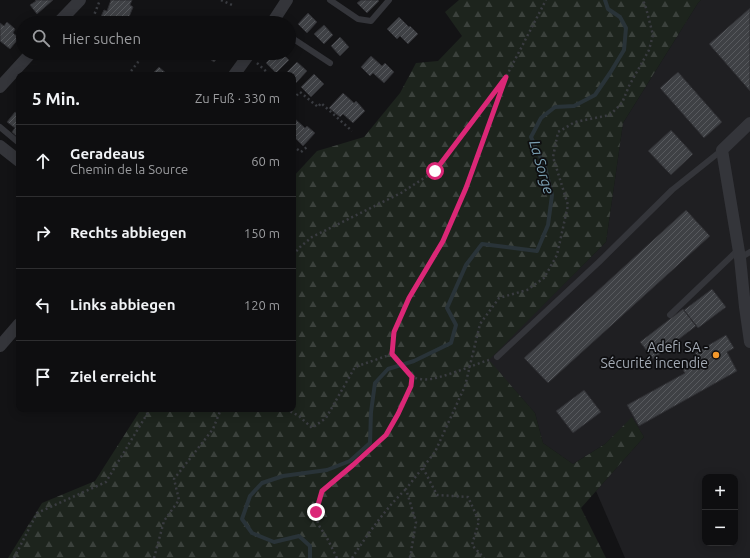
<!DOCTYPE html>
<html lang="de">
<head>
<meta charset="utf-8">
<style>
  body { margin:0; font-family:Ubuntu,sans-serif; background:#171719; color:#f1f3f6 }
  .controls { position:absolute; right:12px; bottom:12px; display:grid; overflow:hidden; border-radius:8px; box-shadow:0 2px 10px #0003 }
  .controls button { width:36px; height:36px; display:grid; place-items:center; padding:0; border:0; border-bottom:1px solid #2e2e30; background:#0e0e10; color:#f1f3f6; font:20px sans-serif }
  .stop { position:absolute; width:12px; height:12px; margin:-9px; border:3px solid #db2777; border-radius:50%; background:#fff }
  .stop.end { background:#db2777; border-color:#fff; box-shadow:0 1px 4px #0008 }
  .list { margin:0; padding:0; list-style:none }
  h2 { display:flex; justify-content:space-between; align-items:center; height:52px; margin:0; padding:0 16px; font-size:17px }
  h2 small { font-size:13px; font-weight:400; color:#9b9c9f }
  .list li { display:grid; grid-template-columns:26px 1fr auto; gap:12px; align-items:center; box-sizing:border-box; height:72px; padding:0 16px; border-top:1px solid #2e2e30 }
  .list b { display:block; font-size:15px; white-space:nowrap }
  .list p { margin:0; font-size:13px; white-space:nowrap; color:#9b9c9f }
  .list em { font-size:13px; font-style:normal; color:#9b9c9f }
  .icon { flex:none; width:22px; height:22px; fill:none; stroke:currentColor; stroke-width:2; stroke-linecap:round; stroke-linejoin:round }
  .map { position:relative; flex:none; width:750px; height:558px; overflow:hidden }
  .search { position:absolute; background:#0e0e10; box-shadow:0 2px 10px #0003; left:16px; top:16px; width:280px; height:44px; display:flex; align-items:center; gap:10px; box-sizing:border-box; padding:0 14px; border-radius:22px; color:#9b9c9f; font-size:15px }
  .panel { position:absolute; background:#0e0e10; box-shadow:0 2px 10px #0003; left:16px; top:72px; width:280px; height:340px; border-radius:8px }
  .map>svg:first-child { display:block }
  .built { fill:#1f1f22; fill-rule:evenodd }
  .forest { fill:url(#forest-firs) }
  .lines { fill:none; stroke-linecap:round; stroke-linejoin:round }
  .stream { stroke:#293338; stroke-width:4 }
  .building { fill:url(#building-hatch); stroke:#2d2d31 }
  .path { stroke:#3a3c41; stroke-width:2.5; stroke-dasharray:2 3; stroke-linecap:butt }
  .service { stroke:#34353a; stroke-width:6 }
  .minor { stroke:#34353a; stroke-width:12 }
  .route { stroke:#db2777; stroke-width:5 }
  .poi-dot { fill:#f4982b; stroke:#0e0e10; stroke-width:1.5 }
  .labels { text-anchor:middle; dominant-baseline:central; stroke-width:3.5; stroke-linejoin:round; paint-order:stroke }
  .poi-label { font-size:14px; fill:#a4abb5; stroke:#0e0e10; text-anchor:end }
  .water-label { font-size:15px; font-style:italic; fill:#7a9eb1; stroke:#0e0e10 }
</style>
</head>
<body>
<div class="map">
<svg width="750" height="558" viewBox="0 0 750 558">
  <defs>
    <pattern id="forest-firs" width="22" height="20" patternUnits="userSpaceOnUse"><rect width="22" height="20" fill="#1d241d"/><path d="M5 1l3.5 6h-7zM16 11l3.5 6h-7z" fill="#3b413c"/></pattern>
    <pattern id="building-hatch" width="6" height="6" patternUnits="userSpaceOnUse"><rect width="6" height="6" fill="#3f4145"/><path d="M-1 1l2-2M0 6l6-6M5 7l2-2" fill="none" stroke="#585a5e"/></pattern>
  </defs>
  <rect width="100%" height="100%" fill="#131315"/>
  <path class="built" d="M701,0H750V558H625L596,491L644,437L632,418L605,444L573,464L543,443L535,413L488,360L606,242L623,123L698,3ZM705,477H735V543H705Z"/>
  <path class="forest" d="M459,0H701L698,3L623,123L606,242L489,360L535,413L543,443L573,464L605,444L632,417L644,437L581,508L606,558H8L42,503L95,481L141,409H293V177L317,151L364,137L400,93L416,63L438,61L462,36L445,12Z"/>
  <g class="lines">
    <path class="stream" d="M310,558V546L299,536L274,542L252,533L242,519L250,496L262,483L283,476L327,470L350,461L370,443L371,412L375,383L388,369L414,361L451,343L456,325L447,308L466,265L482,244L537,251L548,225L552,195L545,167L531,137L541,118L555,107L574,106L595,95L610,73L624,50L626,28L620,17L608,9L605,0"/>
  </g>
  <path class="building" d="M35,0H53L37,14L30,5L36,1Z
    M110,0H132L130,5L133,7L127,22L124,21L123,23H98L104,10L107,11L111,0Z
    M361,0H378L379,1L367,13L357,3Z
    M750,8V91L709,44Z
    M308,13L317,22L307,33L298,24Z
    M191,17L199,23H185Z
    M399,17L409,27L410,26L418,34L408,44L400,36L397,39L387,29Z
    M7,22L15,29L13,33L19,38L10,49L0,41V23L4,26Z
    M324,25L333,35L324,44L314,34Z
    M340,37L349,47L340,56L331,46Z
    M202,53H221L214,62Z
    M276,53H282L289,60L276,73L266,63Z
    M371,56L382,66L385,63L394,72L384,83L373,73L370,76L361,67Z
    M297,62L307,71L294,85L293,84V75H284Z
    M159,67L168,75H151Z
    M678,72L722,122L704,138L660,88Z
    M314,74L324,84L311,97L301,87Z
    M343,93L354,103L356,101L365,111L353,123L343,114L340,117L329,108Z
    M15,112L19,115V138L12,132L15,128L7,122Z
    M294,118L305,128L307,126L315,133L303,146L295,138L293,140V119Z
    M671,130L693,154L671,175L648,151Z
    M686,210L710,236L548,383L524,358Z
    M712,289L726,307L698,328L684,310Z
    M683,309L696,326L653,359L640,342Z
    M726,335L734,348L727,352L737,371L639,426L627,405L685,373L681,367L698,357L695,353Z
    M584,390L601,412L573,433L556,411Z"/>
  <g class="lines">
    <path class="path" d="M221,0L232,5
      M91,23L100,0
      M257,63L270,75
      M128,75L145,53
      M293,97L294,98L300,92L318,107L321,103L352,131
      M293,146L301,152L307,147
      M293,255L300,247L312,237L401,193L435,171L506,77L546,0
      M489,360C470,366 451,375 431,379C425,380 418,379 412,377L392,354L394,332L409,298L443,241L466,188L506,77
      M286,409L299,416L312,428L326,418L355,367L392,354
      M423,468L437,495L468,497L479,521L472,545L484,558
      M14,558L37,513L106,482L150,409
      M154,558L164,521L179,500L174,479L213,429L221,409
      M337,558L327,538L318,524L316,512L322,491L353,465L386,435L398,414L411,386L412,377
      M352,558C368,534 385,509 406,489
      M410,558L416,522L406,489L435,452L465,386L480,324L499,298L527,290L544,278L557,255L568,205L553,157L558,132L575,122L610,115L622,103L629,86L649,50L653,35L646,8L643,0"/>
    <path class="service" d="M330,0L358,19L371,21L389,0
      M289,36L330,63
      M0,127L19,143
      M740,258L750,252
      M670,315L738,250
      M497,357L599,262L672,190L722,150"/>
    <path class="minor" d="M58,23L80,0
      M272,23L287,0
      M234,75L250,53
      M0,87L31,53
      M750,123L722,150L740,258L745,307L750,342
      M0,146L19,161
      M0,346L19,324"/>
  </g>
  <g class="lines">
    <path class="route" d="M316,512L322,491L353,465L386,435L398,414L411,386L412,377L392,354L394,332L409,298L443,241L466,188L506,77L435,171"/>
  </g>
  <circle class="poi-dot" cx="716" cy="355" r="4"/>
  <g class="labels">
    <g class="poi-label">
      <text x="708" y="347">Adefi SA -<tspan x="708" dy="16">Sécurité incendie</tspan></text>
    </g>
    <g class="water-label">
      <text transform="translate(542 167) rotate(74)">La Sorge</text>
    </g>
  </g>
</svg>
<div class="controls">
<button>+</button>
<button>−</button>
</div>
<div class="stop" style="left:435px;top:171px"></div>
<div class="stop end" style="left:316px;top:512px"></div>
<div class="search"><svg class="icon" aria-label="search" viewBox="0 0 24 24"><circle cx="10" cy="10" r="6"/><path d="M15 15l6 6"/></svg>Hier suchen</div>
<section class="panel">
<h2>5 Min.<small>Zu Fuß · 330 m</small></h2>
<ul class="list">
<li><svg class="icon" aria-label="ahead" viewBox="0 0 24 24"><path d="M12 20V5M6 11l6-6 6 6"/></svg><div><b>Geradeaus</b><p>Chemin de la Source</p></div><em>60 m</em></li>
<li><svg class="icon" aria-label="right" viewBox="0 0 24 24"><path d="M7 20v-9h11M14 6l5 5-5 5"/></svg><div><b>Rechts abbiegen</b></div><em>150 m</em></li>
<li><svg class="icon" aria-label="left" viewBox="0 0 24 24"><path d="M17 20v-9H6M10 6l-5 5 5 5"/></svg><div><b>Links abbiegen</b></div><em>120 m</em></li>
<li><svg class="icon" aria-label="arrive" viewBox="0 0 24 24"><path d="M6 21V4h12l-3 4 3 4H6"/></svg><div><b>Ziel erreicht</b></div></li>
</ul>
</section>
</div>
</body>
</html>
